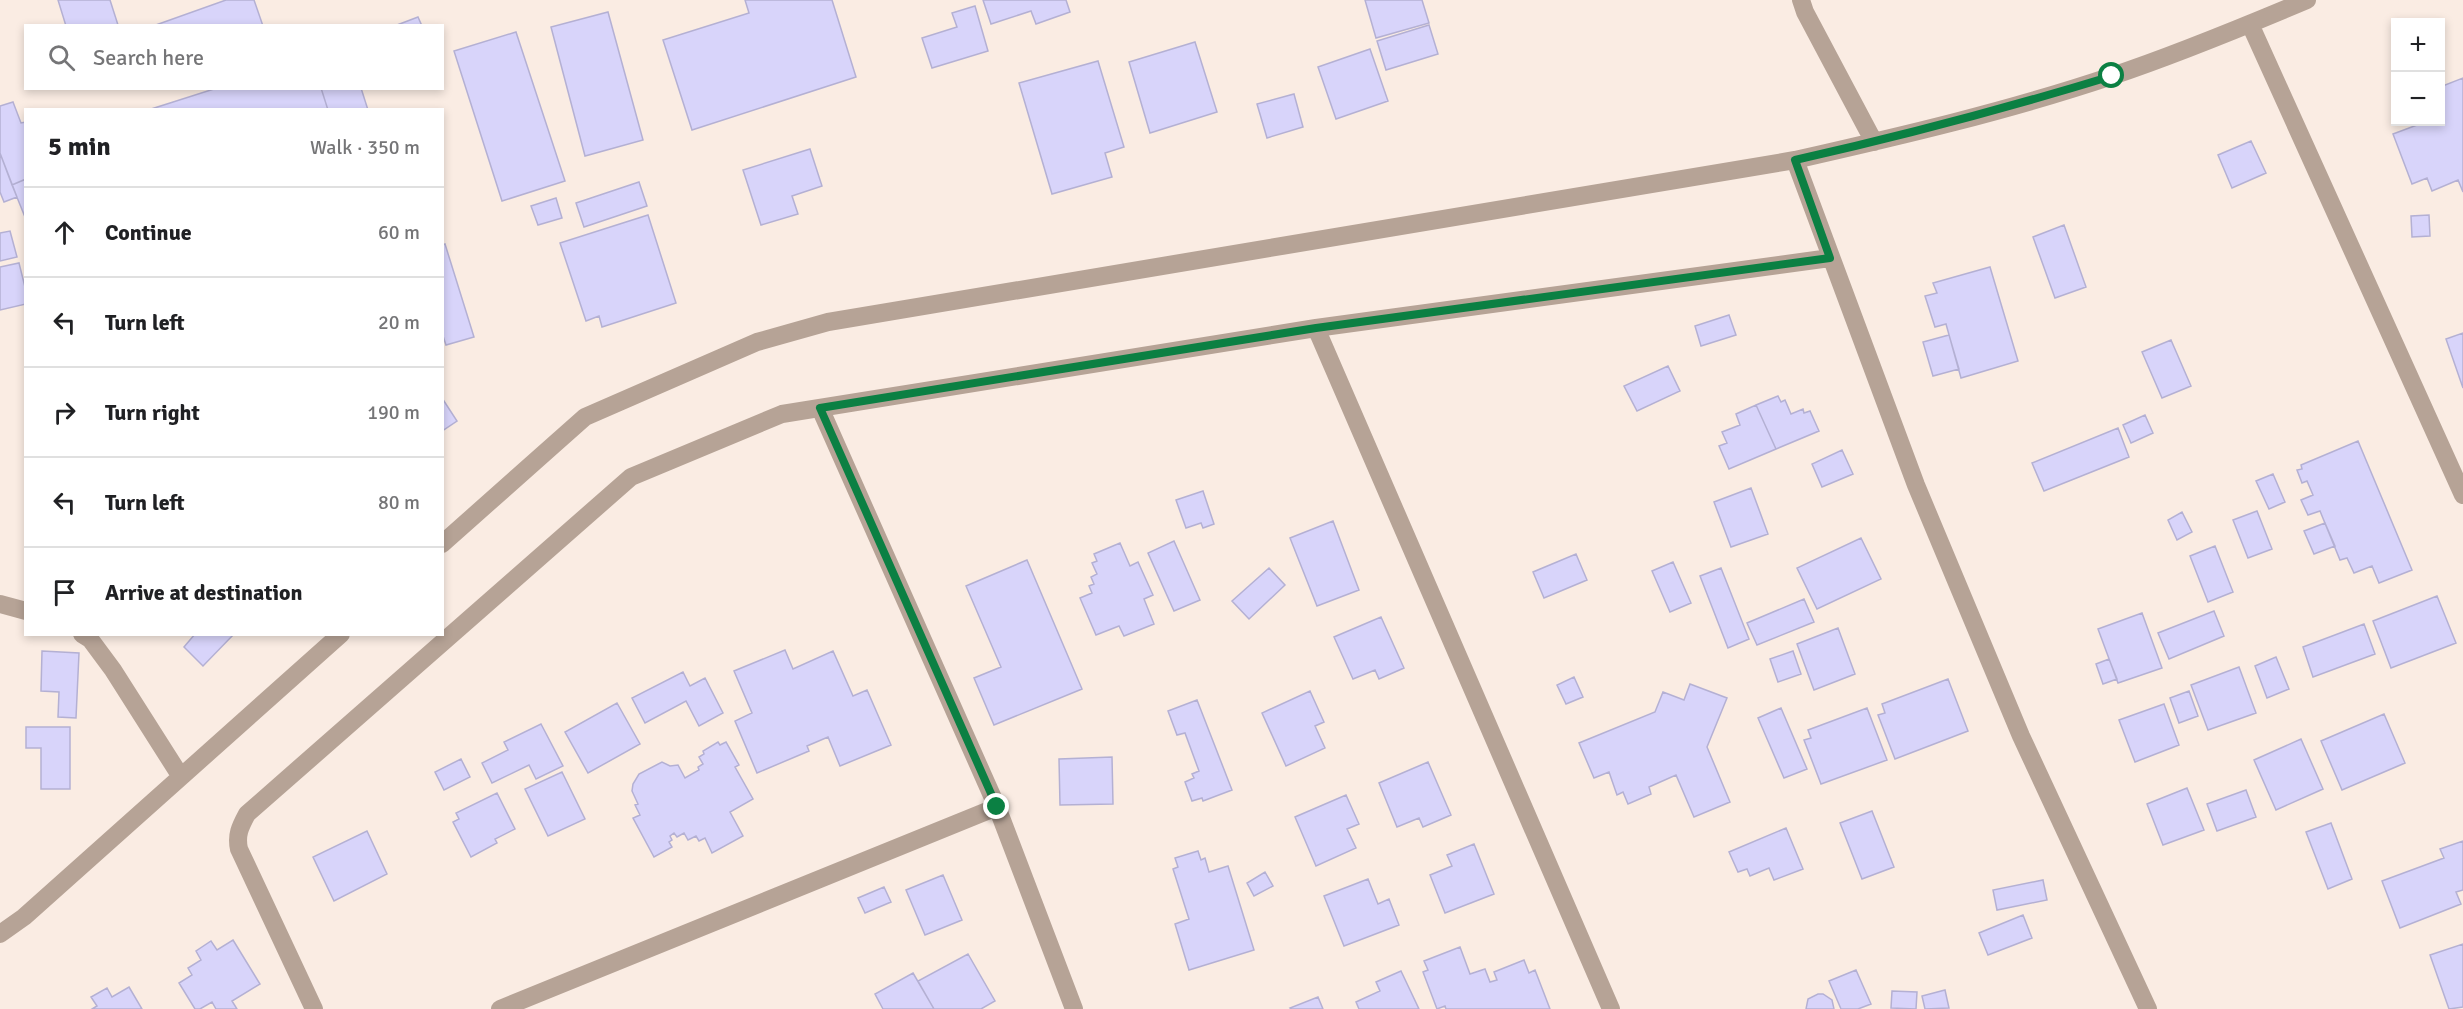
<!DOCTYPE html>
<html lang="en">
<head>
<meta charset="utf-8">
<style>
  body { margin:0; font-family:Signika,sans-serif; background:#f2f2f2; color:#202124 }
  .controls { position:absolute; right:18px; top:18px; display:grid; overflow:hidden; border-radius:0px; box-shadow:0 3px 9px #0003 }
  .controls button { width:54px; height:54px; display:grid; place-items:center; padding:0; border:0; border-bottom:2px solid #e0e0e0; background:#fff; color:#202124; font:30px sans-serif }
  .stop { position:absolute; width:18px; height:18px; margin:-14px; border:4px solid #0b8043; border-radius:50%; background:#fff }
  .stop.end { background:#0b8043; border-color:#fff; box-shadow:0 2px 6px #0008 }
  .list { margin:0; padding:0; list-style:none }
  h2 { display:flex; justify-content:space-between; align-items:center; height:78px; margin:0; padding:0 24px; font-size:26px }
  h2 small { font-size:20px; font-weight:400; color:#757577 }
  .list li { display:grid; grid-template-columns:39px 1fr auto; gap:18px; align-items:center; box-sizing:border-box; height:90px; padding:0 24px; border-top:2px solid #e0e0e0 }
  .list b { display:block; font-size:22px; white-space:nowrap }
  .list em { font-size:20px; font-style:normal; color:#757577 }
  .icon { flex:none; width:33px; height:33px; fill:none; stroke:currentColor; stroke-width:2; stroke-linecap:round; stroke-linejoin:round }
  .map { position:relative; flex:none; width:2463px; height:1009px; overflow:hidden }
  .search { position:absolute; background:#fff; box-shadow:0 3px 9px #0003; left:24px; top:24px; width:420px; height:66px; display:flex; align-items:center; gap:15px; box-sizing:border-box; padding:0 21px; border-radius:0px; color:#757577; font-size:22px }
  .panel { position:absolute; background:#fff; box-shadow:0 3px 9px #0003; left:24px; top:108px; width:420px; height:528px; border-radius:0px }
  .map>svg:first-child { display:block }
  .building { fill:#d8d4fa; stroke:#b4b0d3; stroke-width:1.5 }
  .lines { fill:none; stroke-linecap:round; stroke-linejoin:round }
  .minor { stroke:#b6a396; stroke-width:18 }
  .route { stroke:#0b8043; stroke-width:8 }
</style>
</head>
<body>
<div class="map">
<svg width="2463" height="1009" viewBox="0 0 2463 1009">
  <rect width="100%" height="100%" fill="#faece3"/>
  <path class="building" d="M58,0H110L118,25L66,26Z
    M226,0H254L263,26H153Z
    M745,0H832L856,77L692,130L663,40L749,13Z
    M983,0H1066L1070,12L1036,24L1031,11L991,24Z
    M1365,0H1422L1429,23L1376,38Z
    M975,6L988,51L932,68L922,38L957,27L952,13Z
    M608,12L643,140L585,156L551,27Z
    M418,17L422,26L397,25Z
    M1429,25L1438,54L1386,70L1377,41Z
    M516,32L565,181L502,201L454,51Z
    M1195,42L1217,112L1150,133L1129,62Z
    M1370,49L1388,101L1336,119L1318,67Z
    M1098,61L1124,147L1105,153L1112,177L1052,194L1019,83Z
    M2463,78V192L2458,180L2432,191L2427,178L2412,184L2393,134L2425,122H2440V116L2444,114L2440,104V87Z
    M217,88H321L328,110H148Z
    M321,88H361L368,110H328Z
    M1294,94L1303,127L1267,138L1257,104Z
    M13,102L21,123L26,122V179L12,185L0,153V106Z
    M2251,141L2266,173L2232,188L2218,155Z
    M810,149L822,186L792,196L798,214L761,225L743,170Z
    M0,153L17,197L4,202L0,192Z
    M26,179V217H25L12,185Z
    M639,182L647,206L584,227L576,203Z
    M556,198L562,218L538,225L531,206Z
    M648,215L676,303L602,327L599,316L586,321L560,243Z
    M2429,215L2430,236L2412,237L2411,216Z
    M2064,225L2086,287L2055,298L2033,237Z
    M10,231L17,257L0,261V233Z
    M445,244L474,337L446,345L442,333V245Z
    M19,263L26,291V304L0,310V267Z
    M1990,267L2018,361L1961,378L1946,324L1935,327L1925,296L1937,293L1933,283Z
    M1729,315L1736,335L1701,346L1695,326Z
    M2463,333V388L2446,339Z
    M1949,335L1959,369L1933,376L1923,342Z
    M2171,340L2191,386L2162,398L2142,352Z
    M1668,366L1680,391L1637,411L1624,386Z
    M1778,396L1781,402L1785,400L1791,414L1803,409L1804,413L1810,411L1819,431L1776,449L1756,405Z
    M442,398L457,421L442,431Z
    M1756,405L1776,449L1729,469L1719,446L1727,443L1722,432L1740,425L1736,414Z
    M2145,415L2153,433L2131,443L2123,425Z
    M2118,428L2129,457L2044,491L2032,463Z
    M2358,441L2412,570L2379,583L2372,566L2354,573L2347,558L2340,560L2320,511L2308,515L2301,500L2313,495L2307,481L2302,483L2297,470L2302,469L2301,465Z
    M1842,450L1853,474L1822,487L1812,464Z
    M2273,474L2285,502L2269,509L2256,481Z
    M1751,488L1768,534L1731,547L1714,502Z
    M1203,491L1214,524L1203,528L1201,523L1186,528L1176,500Z
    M2257,511L2272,549L2248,558L2233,520Z
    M2182,512L2192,532L2177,540L2168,520Z
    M1333,521L1359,590L1317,606L1290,538Z
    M2325,523L2335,546L2314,554L2304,531Z
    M1861,538L1881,579L1817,609L1797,568Z
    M1174,541L1200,600L1174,611L1148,553Z
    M1120,543L1130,566L1138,562L1153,595L1144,599L1154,624L1124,636L1119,626L1096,635L1080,598L1092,593L1089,586L1094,584L1091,577L1097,574L1092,563L1097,561L1094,554Z
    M2215,546L2233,592L2208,602L2190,556Z
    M1576,554L1587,580L1544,598L1533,572Z
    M1027,560L1082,689L994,725L974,678L1001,667L966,586Z
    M1673,562L1691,603L1670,612L1652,571Z
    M1269,568L1285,585L1249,619L1232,601Z
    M1721,568L1749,639L1728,648L1700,576Z
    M2437,596L2456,643L2391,668L2373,621Z
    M1804,599L1814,622L1757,645L1747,623Z
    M2214,611L2224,636L2169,659L2158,633Z
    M2142,613L2162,668L2118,683L2098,629Z
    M1381,617L1404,668L1379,679L1375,670L1353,679L1334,637Z
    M2364,624L2375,654L2313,677L2303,647Z
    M1838,628L1855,674L1814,690L1797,644Z
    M195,634H234L203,666L184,647Z
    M785,650L793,669L833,651L853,696L867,690L891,745L840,766L828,737L807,746L809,751L757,773L735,721L752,713L734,671Z
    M42,651L79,653L76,718L58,717L59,692L41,691Z
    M1793,651L1801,674L1778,682L1770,659Z
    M2276,657L2289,689L2267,698L2255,666Z
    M2109,659L2117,679L2103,684L2096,664Z
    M2239,667L2256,713L2208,730L2191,685Z
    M683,672L690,686L705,678L723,713L699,726L686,701L645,723L632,698Z
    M1574,677L1583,697L1566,704L1557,685Z
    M1948,679L1968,731L1895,759L1878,715L1885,713L1882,704Z
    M1690,684L1727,698L1707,747L1730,802L1694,817L1676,775L1649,787L1651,794L1628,804L1623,792L1617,795L1609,772L1594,778L1579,743L1655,712L1663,692L1684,700Z
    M1310,691L1324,722L1315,726L1325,748L1286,766L1262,713Z
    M2189,691L2198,716L2179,723L2170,698Z
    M1197,700L1232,790L1203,801L1202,798L1192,801L1185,782L1194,778L1192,774L1199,771L1185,733L1177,735L1168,711Z
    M617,703L640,744L588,773L565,732Z
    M2164,704L2179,745L2135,762L2119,720Z
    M1781,708L1807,769L1784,778L1758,718Z
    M1867,708L1887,760L1821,784L1804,740L1811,738L1808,730Z
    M2384,714L2405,763L2342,790L2321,741Z
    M541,724L563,766L536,779L529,765L492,783L482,763L508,750L504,742Z
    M26,727H70V789H41V748H26Z
    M2301,739L2323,789L2276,810L2254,760Z
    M718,742L720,745L726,742L739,765L735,767L753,799L730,812L743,836L712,853L705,838L699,841L696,836L688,840L684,833L677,837L674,833L670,836L672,840L669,842L672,847L654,857L633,818L640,815L635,805L638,804L632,791L633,784L639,774L662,762L670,766L678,765L685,778L699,770L698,767L703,764L699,757L704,754L703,751Z
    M1112,757L1113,804L1060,805L1059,759Z
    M461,759L470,777L444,790L435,772Z
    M1428,762L1451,815L1423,827L1419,818L1397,827L1379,783Z
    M562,772L585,819L548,836L525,789Z
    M2187,788L2204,830L2163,845L2147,804Z
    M2246,790L2256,817L2217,831L2207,804Z
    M497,793L515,829L495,839L497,843L471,857L453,822L459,819L456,813Z
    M1346,795L1359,824L1347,829L1356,848L1316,866L1295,817Z
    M1872,811L1894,867L1862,879L1840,823Z
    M2331,823L2352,879L2328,889L2306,832Z
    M1786,828L1803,869L1774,880L1769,868L1750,876L1747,869L1738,872L1729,852Z
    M367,831L387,874L334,901L313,857Z
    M2463,841V890L2456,892L2461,904L2400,928L2382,881L2444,858L2440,849Z
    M1474,844L1494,894L1445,913L1430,875L1452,866L1447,855Z
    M1198,851L1201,860L1205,858L1209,872L1228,866L1254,950L1189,970L1175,924L1189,919L1173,869L1178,867L1175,858Z
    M1265,872L1273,886L1254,896L1247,883Z
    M943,875L962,920L925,935L906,890Z
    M1368,879L1378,904L1389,899L1399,925L1344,946L1324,896Z
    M2043,880L2047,900L1997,910L1993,890Z
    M884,887L891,902L865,913L858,898Z
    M2023,915L2032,938L1988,955L1979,933Z
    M233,940L260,984L232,1001L237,1009H216L212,1002L200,1009H195L179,983L192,975L188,968L201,960L196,951L211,941L217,950Z
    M2463,944V1007L2449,1009L2430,955Z
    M1460,947L1470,974L1485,969L1490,982L1497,980L1494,972L1524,960L1529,973L1535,970L1550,1009H1446L1445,1006L1437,1009L1423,972L1428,970L1424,961Z
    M968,954L995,1001L981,1009H934L918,981Z
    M1856,970L1871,1004L1858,1009H1841L1829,981Z
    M1401,971L1419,1009H1359L1356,1002L1380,991L1376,982Z
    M913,973L934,1009H883L875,994Z
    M129,987L142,1009H92L97,1006L91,997L107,988L112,997Z
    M1945,990L1949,1008L1925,1009L1922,996Z
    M1892,991L1917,992L1916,1009L1891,1008Z
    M1818,994H1823L1832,1000L1834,1009H1806L1808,999Z
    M1318,997L1323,1009H1291L1290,1008Z"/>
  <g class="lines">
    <path class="minor" d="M1801,0L1805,12L1874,142
      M2250,24L2463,495
      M1795,160L1916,485L2021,736L2148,1009
      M1316,328L1611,1009
      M820,408L997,807L1074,1009
      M442,544L585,417L757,342L828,322L1795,160C1901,136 2008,111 2112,76C2178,54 2243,27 2307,0
      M0,604L26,611
      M82,634L90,639L113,670L181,777
      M0,934L24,917L341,634
      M314,1009L239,849C236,835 240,827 247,814L631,477L782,414L1316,328L1830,258
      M500,1009L997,807"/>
  </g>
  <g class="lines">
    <path class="route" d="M997,807L820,408L1316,328L1830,258L1795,160C1902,136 2007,108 2112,76"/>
  </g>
</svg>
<div class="controls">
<button>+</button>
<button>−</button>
</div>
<div class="stop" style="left:2112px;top:76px"></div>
<div class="stop end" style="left:997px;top:807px"></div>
<div class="search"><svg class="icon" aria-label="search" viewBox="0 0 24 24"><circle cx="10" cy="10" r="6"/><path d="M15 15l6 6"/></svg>Search here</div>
<section class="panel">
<h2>5 min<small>Walk · 350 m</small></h2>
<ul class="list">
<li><svg class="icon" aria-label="ahead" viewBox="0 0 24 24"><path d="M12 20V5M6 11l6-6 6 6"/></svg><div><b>Continue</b></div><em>60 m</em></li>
<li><svg class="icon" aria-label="left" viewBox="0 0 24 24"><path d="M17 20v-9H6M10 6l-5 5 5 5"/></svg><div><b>Turn left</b></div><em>20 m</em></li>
<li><svg class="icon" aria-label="right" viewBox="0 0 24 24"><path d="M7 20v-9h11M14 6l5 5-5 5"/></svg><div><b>Turn right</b></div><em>190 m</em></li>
<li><svg class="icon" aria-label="left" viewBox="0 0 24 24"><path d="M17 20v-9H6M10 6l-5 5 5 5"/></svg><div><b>Turn left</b></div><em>80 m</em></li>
<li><svg class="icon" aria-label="arrive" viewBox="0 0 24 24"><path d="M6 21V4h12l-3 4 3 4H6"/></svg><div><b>Arrive at destination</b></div></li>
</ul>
</section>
</div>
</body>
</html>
